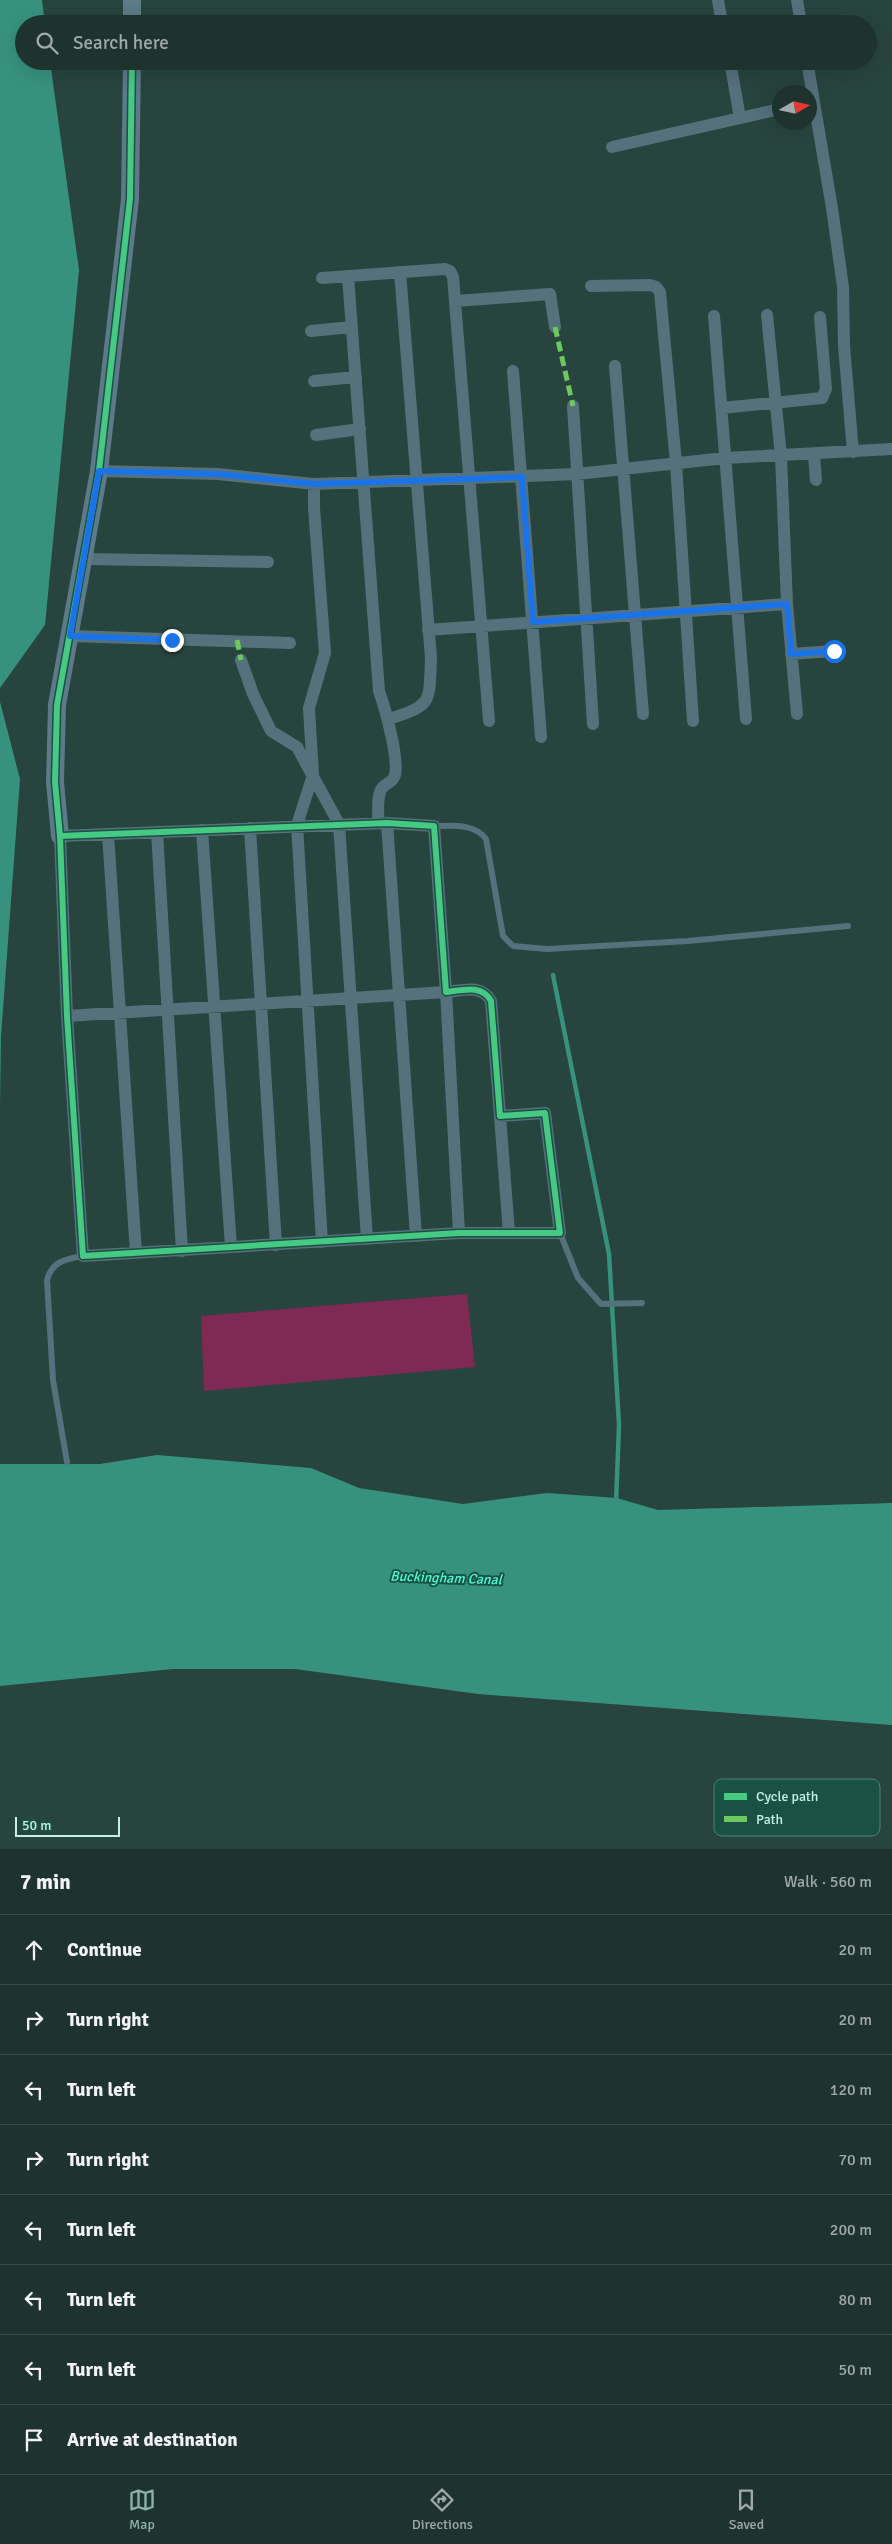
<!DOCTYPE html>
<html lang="en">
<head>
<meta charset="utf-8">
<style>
  body { margin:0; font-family:Signika,sans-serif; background:#2b3f3a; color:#f1f3f6 }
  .compass { position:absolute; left:772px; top:85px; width:45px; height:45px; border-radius:50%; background:#1e332e; box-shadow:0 5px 20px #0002; rotate:81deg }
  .scale { position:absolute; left:15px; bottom:12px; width:105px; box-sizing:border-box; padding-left:5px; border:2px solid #c3f1e3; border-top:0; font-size:14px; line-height:18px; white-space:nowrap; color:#c3f1e3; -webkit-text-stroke:4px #1b5144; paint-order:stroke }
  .stop { position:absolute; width:15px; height:15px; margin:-11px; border:4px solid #1a73e8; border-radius:50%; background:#fff }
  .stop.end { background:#1a73e8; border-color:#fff; box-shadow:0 1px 5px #0008 }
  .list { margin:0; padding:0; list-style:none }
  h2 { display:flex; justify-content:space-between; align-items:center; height:65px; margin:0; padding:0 20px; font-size:21px }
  h2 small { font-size:16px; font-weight:400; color:#a1aaaa }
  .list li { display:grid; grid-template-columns:32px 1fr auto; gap:15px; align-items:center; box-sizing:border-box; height:70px; padding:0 20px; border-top:1px solid #3c4e4a }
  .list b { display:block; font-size:19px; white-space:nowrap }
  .list em { font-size:16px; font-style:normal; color:#a1aaaa }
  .icon { flex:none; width:28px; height:28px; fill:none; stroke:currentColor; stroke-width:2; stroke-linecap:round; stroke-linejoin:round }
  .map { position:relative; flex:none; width:892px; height:1849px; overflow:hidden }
  .search { position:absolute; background:#1e332e; box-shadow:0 5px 20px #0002; left:15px; right:15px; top:15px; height:55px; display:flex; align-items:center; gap:12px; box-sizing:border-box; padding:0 18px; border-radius:28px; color:#a1aaaa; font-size:19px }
  .sheet { height:625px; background:#1e332e }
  nav { display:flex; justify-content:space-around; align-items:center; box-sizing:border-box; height:70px; border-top:1px solid #3c4e4a; background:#1e332e; font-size:14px; color:#a1aaaa }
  nav a { display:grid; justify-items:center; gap:2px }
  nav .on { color:#8db4a9 }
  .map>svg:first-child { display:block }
  .green { fill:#7f2955 }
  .water { fill:#37927d }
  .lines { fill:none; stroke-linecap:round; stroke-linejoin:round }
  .stream { stroke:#37927d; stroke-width:4.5 }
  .lane { stroke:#55717c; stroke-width:6 }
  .street { stroke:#55717c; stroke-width:12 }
  .secondary { stroke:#5c7a87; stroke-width:18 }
  .quiet { stroke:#6dc95d; stroke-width:5; stroke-dasharray:10 5; stroke-linecap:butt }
  .cycleway-casing { stroke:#1b5144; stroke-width:9 }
  .cycleway { stroke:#46c982; stroke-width:6 }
  .route { stroke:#1a73e8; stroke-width:6 }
  .labels { text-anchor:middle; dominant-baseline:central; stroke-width:4; stroke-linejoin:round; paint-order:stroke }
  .water-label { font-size:14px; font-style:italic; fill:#4affd7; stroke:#1b5144 }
  .key { fill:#1b5144; stroke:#4d8174; stroke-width:1 }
  .key-label { font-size:14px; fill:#c3f1e3 }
</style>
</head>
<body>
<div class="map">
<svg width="892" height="1849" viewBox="0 0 892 1849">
  <rect width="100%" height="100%" fill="#28443e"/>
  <path class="green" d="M467,1294L475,1367L204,1391L201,1316Z"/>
  <path class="water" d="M0,0H42L45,24H24V61H50L79,270L45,625L0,688Z
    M0,702L20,779L1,1036L0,1106Z
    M157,1455L311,1468L359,1488L463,1504L547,1493L617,1498L658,1510L892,1503V1725L478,1694L295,1669H173L0,1686V1464H100Z"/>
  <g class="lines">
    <path class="stream" d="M553,975L609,1254L619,1425L616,1503"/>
    <path class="lane" d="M434,826C453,826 474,823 486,839L503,936L513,946L547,949L688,941L848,926
      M560,1233L578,1278L601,1304L642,1303
      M67,1462L53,1380L47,1280C52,1261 66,1259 83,1256"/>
    <path class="street" d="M718,0L722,24
      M797,0L801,24
      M730,61L740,118
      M807,61L832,208L843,287L844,346L853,452
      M612,147L780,109
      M348,276L379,691C385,708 399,758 395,775C393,783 387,782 382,788C376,797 379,813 378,823
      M322,278L445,269L450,271L453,277L489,721
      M591,286L650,285L656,287L660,292L676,463L693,721
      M456,301L550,294L555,327
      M767,315L781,456L787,604L797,714
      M714,316L746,719
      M311,331L352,327
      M615,366L643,714
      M513,371L541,737
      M314,381L356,377
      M573,406L593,724
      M721,408L822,398L826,389L820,317
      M316,435L360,429
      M814,455L816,480
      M99,471L218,474L314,484L577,474L725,458L892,449
      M314,484V508L325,653L309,708L313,775L297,825L322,1242
      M84,559L268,562
      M428,630L787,604
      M70,636L290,643
      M791,654L834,651
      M241,660L253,694L271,731L297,747L339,824L367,1239
      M389,719C433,705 429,703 431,658L400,272
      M387,823L434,826L446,992C463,990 482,984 491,1001L500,1116L545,1113L560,1233H459L83,1256L67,1016L60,836Z
      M387,823L416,1236
      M250,828L276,1245
      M202,830L231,1247
      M157,832L182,1251
      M108,834L136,1253
      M67,1016L446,992L459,1233
      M500,1116L509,1233"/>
    <path class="secondary" d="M132,0V24
      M60,836L55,782L57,705L99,471L130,199L132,61"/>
    <path class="quiet" d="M555,327L573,406
      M237,640L241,660"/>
    <g class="cycleway-casing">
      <path id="cycleway" d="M60,836L387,823L434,826L446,992C463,990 482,984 491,1001L500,1116L545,1113L560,1233H459L83,1256L67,1016L60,836L55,782L57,705L99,471L130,199L132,61"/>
    </g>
    <use href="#cycleway" class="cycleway"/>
  </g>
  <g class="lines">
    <path class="route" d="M172,640L70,636L99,471L218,474L314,484L522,477L533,622L787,604L791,654L834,651"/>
  </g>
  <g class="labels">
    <g class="water-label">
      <text transform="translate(446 1578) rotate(2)">Buckingham Canal</text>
    </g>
  </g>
  <rect x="714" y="1779" width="166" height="57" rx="8" class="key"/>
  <rect x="724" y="1793" width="23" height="7" fill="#46c982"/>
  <rect x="724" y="1816" width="23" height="6" fill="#6dc95d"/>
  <g class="key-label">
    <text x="756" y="1801">Cycle path</text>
    <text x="756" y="1824">Path</text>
  </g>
</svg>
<svg class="compass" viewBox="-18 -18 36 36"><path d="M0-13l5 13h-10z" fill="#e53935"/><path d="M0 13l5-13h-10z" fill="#a1aaaa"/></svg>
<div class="scale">50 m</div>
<div class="stop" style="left:834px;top:651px"></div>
<div class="stop end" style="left:172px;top:640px"></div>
<div class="search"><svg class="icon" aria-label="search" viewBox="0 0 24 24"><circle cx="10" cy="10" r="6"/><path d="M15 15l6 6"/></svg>Search here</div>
</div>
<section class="sheet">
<h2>7 min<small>Walk · 560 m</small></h2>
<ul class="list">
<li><svg class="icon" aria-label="ahead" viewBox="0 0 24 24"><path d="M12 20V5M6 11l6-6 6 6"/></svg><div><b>Continue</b></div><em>20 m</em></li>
<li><svg class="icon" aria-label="right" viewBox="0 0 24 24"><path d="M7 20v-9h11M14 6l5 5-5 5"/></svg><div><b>Turn right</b></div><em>20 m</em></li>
<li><svg class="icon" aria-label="left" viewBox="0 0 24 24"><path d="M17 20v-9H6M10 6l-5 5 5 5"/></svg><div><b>Turn left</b></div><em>120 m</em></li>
<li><svg class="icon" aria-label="right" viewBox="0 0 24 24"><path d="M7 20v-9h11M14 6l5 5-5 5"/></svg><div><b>Turn right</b></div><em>70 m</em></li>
<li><svg class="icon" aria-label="left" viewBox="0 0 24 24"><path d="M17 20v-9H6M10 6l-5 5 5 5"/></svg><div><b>Turn left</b></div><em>200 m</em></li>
<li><svg class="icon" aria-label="left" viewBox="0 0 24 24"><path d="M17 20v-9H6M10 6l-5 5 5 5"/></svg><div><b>Turn left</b></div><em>80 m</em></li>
<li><svg class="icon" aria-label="left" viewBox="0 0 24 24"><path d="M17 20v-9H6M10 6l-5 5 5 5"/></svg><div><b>Turn left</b></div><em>50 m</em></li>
<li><svg class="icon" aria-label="arrive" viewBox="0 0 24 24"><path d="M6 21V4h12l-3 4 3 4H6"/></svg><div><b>Arrive at destination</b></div></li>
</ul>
</section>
<nav>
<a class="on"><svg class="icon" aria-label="map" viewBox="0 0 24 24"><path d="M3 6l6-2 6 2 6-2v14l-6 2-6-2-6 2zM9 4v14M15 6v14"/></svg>Map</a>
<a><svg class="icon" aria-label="directions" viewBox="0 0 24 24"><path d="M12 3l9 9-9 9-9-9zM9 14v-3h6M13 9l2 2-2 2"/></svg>Directions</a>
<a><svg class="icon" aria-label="saved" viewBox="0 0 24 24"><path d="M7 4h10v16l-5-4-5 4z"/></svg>Saved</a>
</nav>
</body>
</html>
